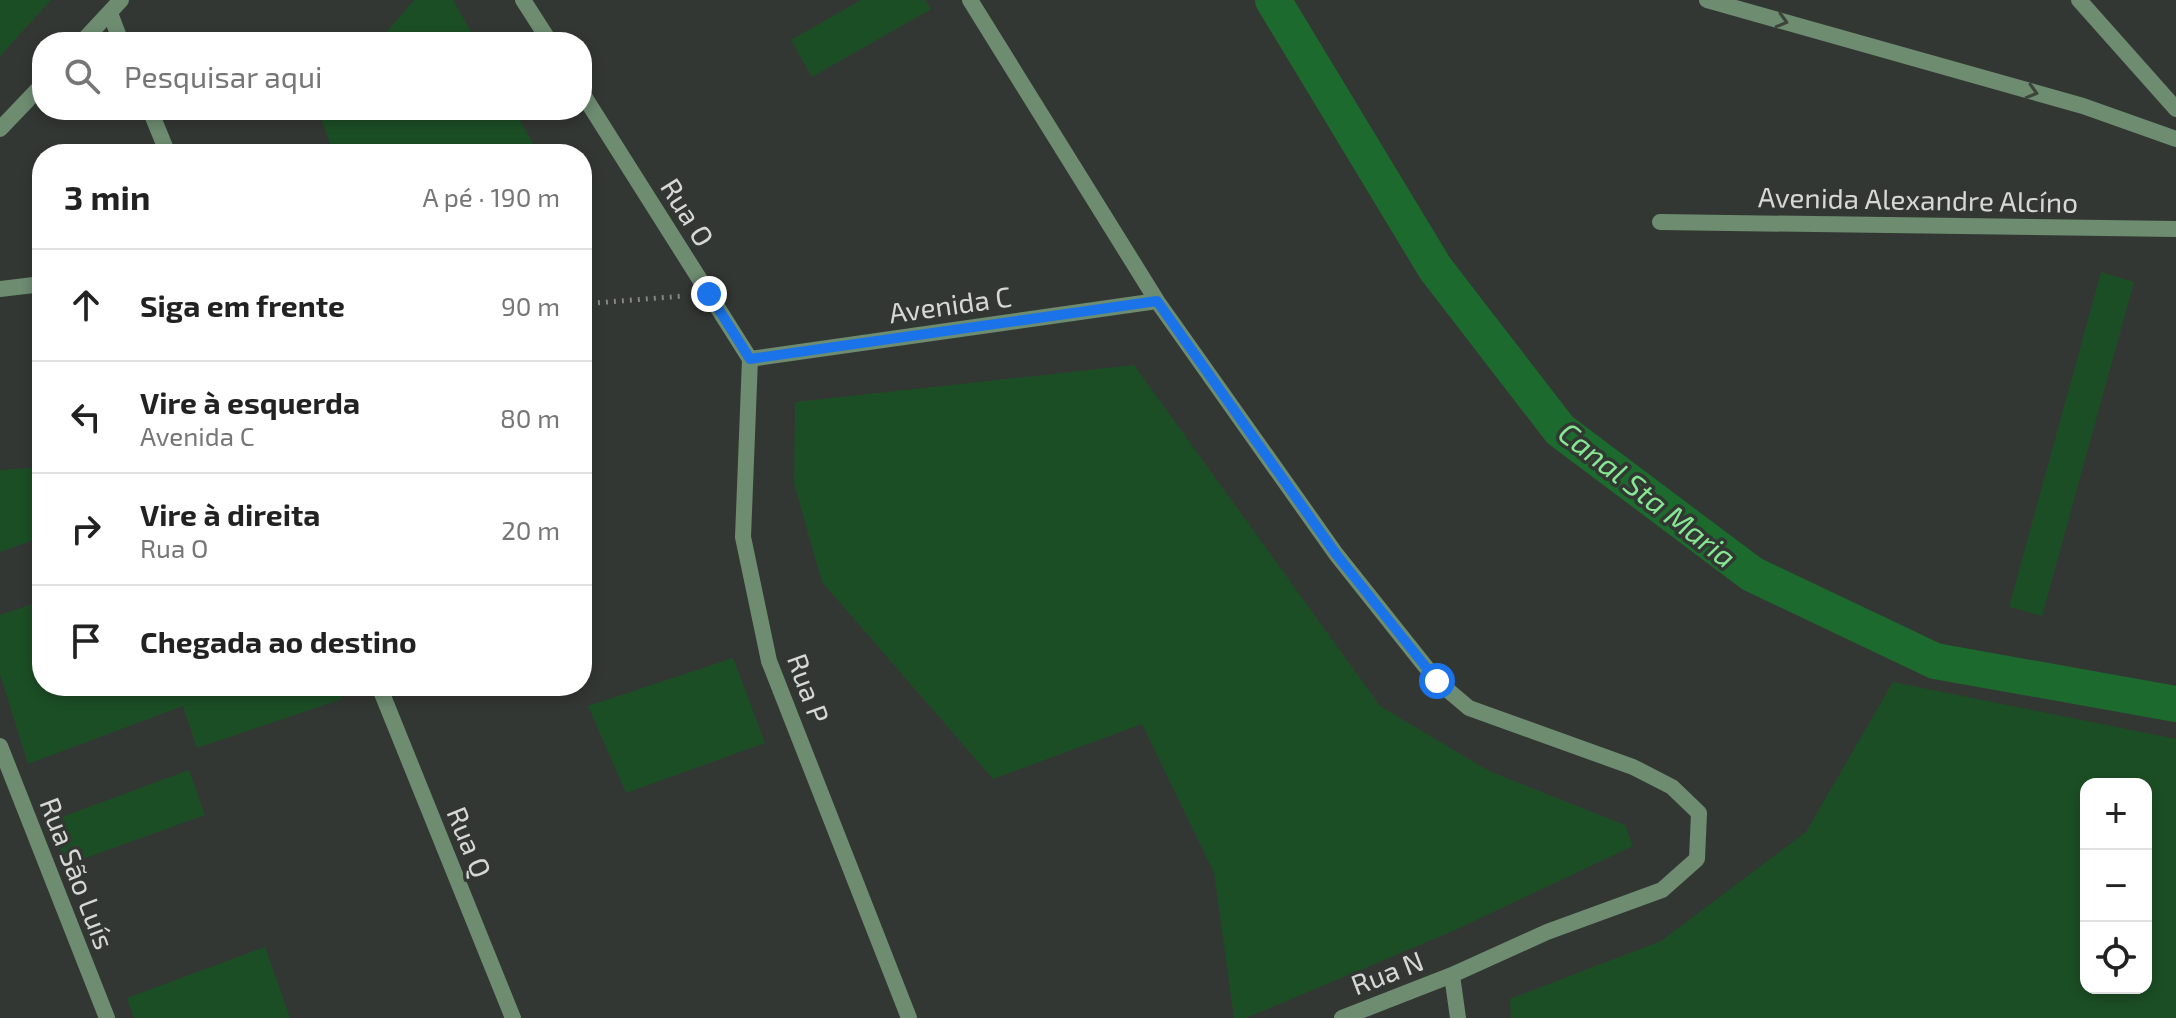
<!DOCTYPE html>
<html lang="pt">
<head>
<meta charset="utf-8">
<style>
  body { margin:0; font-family:"Exo 2",sans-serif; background:#f6f6f6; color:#222 }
  .controls { position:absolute; right:24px; bottom:24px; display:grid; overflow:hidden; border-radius:16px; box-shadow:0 4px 12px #0003 }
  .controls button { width:72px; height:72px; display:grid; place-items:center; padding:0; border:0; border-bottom:2px solid #e0e0e0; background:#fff; color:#222; font:40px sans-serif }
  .stop { position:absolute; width:24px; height:24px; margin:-18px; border:6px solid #1a73e8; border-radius:50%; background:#fff }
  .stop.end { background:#1a73e8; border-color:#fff; box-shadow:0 2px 8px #0008 }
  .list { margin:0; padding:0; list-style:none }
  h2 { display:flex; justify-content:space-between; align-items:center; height:104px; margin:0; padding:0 32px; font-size:34px }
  h2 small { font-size:26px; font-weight:400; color:#767676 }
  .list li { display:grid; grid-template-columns:52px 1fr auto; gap:24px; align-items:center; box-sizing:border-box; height:112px; padding:0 32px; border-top:2px solid #e0e0e0 }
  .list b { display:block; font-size:30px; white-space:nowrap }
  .list p { margin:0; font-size:26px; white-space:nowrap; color:#767676 }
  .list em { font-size:26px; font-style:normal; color:#767676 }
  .icon { flex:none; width:44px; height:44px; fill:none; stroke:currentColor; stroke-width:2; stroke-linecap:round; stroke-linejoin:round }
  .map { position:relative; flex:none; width:2176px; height:1018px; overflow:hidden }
  .search { position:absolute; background:#fff; box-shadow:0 4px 12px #0003; left:32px; top:32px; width:560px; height:88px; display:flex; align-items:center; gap:20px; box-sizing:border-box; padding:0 28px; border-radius:32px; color:#767676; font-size:30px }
  .panel { position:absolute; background:#fff; box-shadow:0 4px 12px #0003; left:32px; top:144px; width:560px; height:552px; border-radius:32px }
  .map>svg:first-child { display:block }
  .green { fill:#1c4e25; fill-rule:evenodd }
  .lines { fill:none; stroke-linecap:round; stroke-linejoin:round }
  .canal { stroke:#1c6a2d; stroke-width:36 }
  .path { stroke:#838683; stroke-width:5; stroke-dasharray:2 6; stroke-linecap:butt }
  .minor { stroke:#6d8c70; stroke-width:16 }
  .tertiary { stroke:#6d8c70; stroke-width:16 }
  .oneway { stroke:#3c443c }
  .route { stroke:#1a73e8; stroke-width:10 }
  .labels { text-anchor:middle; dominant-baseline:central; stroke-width:7; stroke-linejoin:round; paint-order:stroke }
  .street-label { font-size:28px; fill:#d6d8d6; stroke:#333733 }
  .water-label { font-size:30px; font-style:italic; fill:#85e793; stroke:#333733 }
</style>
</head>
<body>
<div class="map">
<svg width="2176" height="1018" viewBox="0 0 2176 1018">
  <rect width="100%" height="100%" fill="#333733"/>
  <path class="green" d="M0,0H51L0,56Z
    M414,0H453L477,42H378Z
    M861,0H925L931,9L812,77L791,40Z
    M318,110H514L539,154H334Z
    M2101,272L2134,282L2042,616L2009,607Z
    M1134,365L1380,706L1489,771L1625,825L1633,846L1453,931L1246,1018H1234L1214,873L1142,724L993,779L822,582L794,483L795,402Z
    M42,467V537L0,552V470Z
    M42,601V686H337L342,699L197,748L183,706L28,764L0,674V615Z
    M733,658L765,743L626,793L588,706Z
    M1893,682L2176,739V1018H1511L1510,999L1661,941L1806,832ZM2086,784H2146V988H2086Z
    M189,770L205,815L66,865L51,821Z
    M265,947L290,1018H134L127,998Z"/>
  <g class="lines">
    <path class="canal" d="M1273,0L1435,268L1560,430L1752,574L1935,661L2176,704"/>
    <path class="path" d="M582,304L684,296"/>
    <path class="minor" d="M523,0L550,42
      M970,0L1157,301L1336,554L1437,681L1469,708L1633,767L1672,787L1699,813L1697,859L1662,890L1547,932L1452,975L1342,1018
      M1707,0L2083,106L2176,139
      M2079,0L2176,109
      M110,13L121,42
      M582,93L750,359
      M150,110L168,154
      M1660,222L2176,229
      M0,289L42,284
      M750,359L743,537L769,661L909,1018
      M750,359L1157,301
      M379,686L513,1018
      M0,746L107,1018
      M1452,975L1458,1018"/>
    <path class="tertiary" d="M82,42L121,0
      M0,129L42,85"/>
  </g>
  <defs><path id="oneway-chevron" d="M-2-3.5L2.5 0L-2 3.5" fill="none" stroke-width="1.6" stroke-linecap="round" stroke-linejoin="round" transform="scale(2)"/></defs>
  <g class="oneway">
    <use href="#oneway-chevron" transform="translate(1782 21) rotate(16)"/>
    <use href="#oneway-chevron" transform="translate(2032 92) rotate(16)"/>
  </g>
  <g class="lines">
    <path class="route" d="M709,294L750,359L1157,301L1336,554L1437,681"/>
  </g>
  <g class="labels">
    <g class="street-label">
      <text transform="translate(1918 199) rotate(1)">Avenida Alexandre Alcíno</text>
      <text transform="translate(688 212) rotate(58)">Rua O</text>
      <text transform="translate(950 304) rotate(-8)">Avenida C</text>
      <text transform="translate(809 688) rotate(70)">Rua P</text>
      <text transform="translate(470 842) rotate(68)">Rua Q</text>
      <text transform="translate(78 873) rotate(69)">Rua São Luís</text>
      <text transform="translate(1387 972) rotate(-21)">Rua N</text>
    </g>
    <g class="water-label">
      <text transform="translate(1648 494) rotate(38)">Canal Sta Maria</text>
    </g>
  </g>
</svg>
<div class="controls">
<button>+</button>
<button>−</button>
<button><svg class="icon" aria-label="locate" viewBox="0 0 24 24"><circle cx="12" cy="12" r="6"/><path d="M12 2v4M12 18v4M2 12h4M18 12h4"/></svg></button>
</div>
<div class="stop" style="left:1437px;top:681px"></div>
<div class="stop end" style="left:709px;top:294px"></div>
<div class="search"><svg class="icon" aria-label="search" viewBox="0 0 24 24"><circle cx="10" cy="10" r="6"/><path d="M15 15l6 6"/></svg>Pesquisar aqui</div>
<section class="panel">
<h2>3 min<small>A pé · 190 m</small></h2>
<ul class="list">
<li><svg class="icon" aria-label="ahead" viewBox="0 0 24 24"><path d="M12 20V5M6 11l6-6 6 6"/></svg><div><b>Siga em frente</b></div><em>90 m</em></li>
<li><svg class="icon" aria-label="left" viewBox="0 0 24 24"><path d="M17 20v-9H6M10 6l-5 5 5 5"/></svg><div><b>Vire à esquerda</b><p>Avenida C</p></div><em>80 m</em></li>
<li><svg class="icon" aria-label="right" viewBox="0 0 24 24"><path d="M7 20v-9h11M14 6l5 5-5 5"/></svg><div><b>Vire à direita</b><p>Rua O</p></div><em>20 m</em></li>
<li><svg class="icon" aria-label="arrive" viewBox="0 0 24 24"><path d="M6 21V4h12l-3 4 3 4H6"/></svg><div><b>Chegada ao destino</b></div></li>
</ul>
</section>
</div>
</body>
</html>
